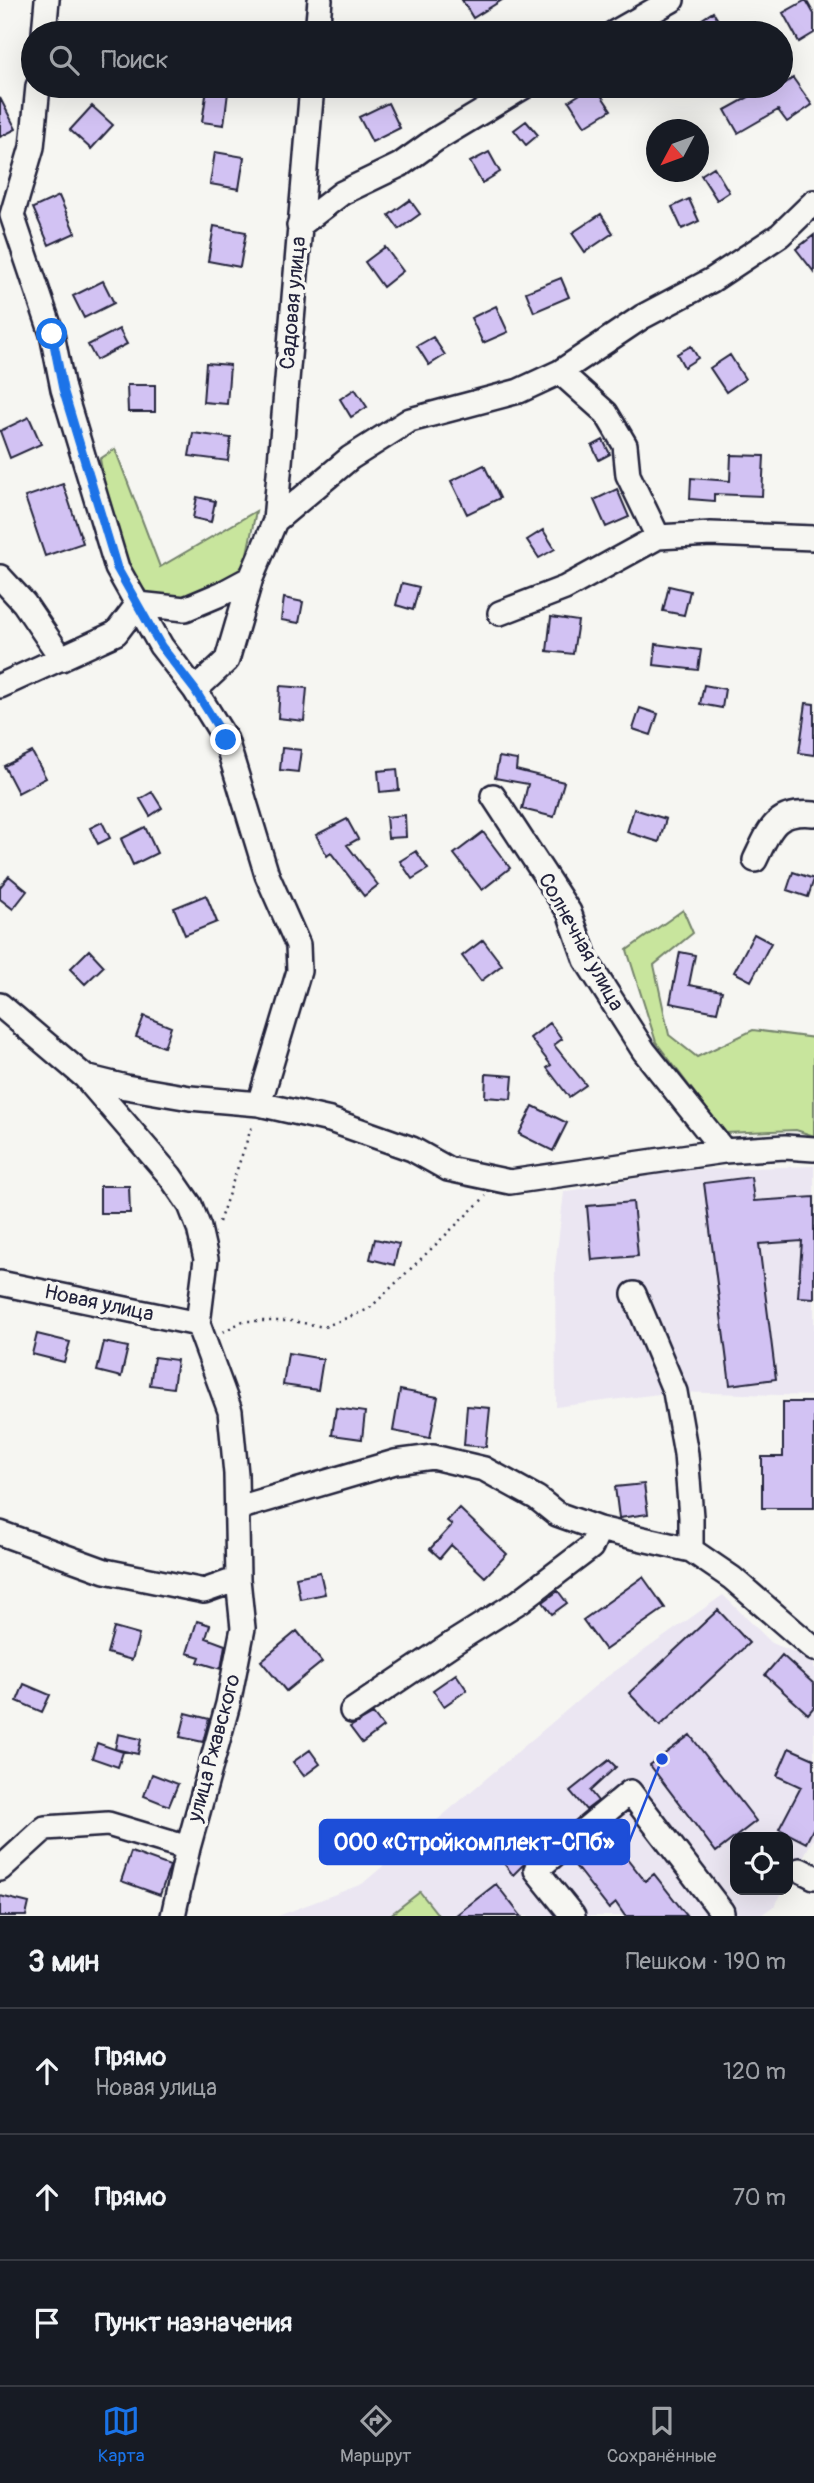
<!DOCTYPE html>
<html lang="ru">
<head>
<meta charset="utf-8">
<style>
  body { margin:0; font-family:Pangolin,sans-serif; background:#20242c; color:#f1f3f6 }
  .controls { position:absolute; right:21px; bottom:21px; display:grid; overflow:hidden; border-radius:14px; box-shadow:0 7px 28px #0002 }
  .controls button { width:63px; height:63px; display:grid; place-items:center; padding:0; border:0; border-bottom:2px solid #363941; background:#171b24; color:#f1f3f6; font:35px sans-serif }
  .compass { position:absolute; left:646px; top:119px; width:63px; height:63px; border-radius:50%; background:#171b24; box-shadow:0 7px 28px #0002; rotate:229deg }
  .stop { position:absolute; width:21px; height:21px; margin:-16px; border:5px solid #1a73e8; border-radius:50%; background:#fff }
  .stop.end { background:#1a73e8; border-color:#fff; box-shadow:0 2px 7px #0008 }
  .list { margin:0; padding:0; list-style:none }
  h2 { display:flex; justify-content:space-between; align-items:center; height:91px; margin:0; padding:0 28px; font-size:30px }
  h2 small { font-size:23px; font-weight:400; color:#9ea1a6 }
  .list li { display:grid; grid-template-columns:46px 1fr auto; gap:21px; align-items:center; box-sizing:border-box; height:126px; padding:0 28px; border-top:2px solid #363941 }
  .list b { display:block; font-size:26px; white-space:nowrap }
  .list p { margin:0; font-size:23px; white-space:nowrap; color:#9ea1a6 }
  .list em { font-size:23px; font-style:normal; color:#9ea1a6 }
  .icon { flex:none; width:38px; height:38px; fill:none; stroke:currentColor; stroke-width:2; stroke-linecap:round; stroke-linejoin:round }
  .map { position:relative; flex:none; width:814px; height:1916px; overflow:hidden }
  .search { position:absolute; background:#171b24; box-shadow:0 7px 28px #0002; left:21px; right:21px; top:21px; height:77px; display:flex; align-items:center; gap:18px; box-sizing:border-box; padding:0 24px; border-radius:38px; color:#9ea1a6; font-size:26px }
  .sheet { height:469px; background:#171b24 }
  nav { display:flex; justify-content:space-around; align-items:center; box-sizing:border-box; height:98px; border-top:2px solid #363941; background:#171b24; font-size:19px; color:#9ea1a6 }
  nav a { display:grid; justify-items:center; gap:4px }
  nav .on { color:#1a73e8 }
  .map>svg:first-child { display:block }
  .built { fill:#ebe6f2 }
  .green { fill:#c8e59d; stroke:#75846c; stroke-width:2 }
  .building { fill:#d2c2f3; stroke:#22223b; stroke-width:2 }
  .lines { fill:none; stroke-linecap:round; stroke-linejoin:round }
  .minor-casing { stroke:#22223b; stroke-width:28 }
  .path { stroke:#22223b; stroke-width:2.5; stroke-dasharray:2 5; stroke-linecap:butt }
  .minor { stroke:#f6f6f2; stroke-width:23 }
  .route { stroke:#1a73e8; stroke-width:9 }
  .labels { text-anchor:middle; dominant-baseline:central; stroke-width:7; stroke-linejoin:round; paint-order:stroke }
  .street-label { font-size:21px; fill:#22223b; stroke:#f6f6f2 }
  .leader { fill:none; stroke:#1d4ed8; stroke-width:2.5 }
  .callout-dot { fill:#1d4ed8; stroke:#f6f6f2; stroke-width:2.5 }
  .callout { fill:#1d4ed8; stroke:#1d4ed8; stroke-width:2.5 }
  .callout-label { font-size:23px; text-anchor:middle; font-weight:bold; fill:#fff }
</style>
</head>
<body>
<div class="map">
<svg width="814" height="1916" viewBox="0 0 814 1916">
  <rect width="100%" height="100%" fill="#f6f6f2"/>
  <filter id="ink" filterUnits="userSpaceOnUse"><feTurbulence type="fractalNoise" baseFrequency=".0143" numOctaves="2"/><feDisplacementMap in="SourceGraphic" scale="14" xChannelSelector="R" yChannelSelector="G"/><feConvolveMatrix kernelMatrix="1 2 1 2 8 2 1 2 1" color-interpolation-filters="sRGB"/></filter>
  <g filter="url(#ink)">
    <path class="built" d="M814,1166V1396L675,1392L556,1407L555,1268L564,1192L682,1170Z
      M723,1595L772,1643L814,1660V1838L788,1883V1837H735V1890H784L775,1905L760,1916H278L362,1884L601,1681Z"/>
    <path class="green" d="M115,449L160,567L256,511L245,563L230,580L179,598L151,596L134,580L113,529L100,459Z
      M683,910L693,933L654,965L669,1035L697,1057L753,1030L814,1038V1136L796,1130L725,1133L656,1042L627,950Z
      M420,1892L439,1916H389Z"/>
    <path class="building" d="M462,0H502L473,18Z
      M806,0L814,14V33L799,42L783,13Z
      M713,12L726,33H681Z
      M793,78L812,105L787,122L778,110L738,133L725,110L763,89L767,96Z
      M593,86H595L611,110L585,126L569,101Z
      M207,89L228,92L224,125L202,122Z
      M0,98L16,129L0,137Z
      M388,103L400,128L372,142L359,117Z
      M92,106L113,125L91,149L70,130Z
      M526,121L538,135L526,145L514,130Z
      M215,152L244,157L239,189L210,184Z
      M489,152L500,172L482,183L470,162Z
      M714,167L729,192L717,200L701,175Z
      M59,196L75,233L49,245L33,208Z
      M689,199L699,221L682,229L672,207Z
      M410,200L420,214L399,229L389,215Z
      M601,214L613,233L585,252L572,233Z
      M214,226L246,232L240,267L208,261Z
      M814,235V272L796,249Z
      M385,247L403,271L383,287L365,262Z
      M561,278L569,297L534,312L526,292Z
      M103,281L114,303L84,318L73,296Z
      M496,306L508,332L483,343L471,318Z
      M119,329L127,344L96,360L88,345Z
      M433,337L445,355L429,365L417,346Z
      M691,346L698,358L684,367L677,354Z
      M730,355L745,379L726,392L710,368Z
      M206,363L230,365L227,404L203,402Z
      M127,385H155V412H128Z
      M355,389L367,407L351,417L340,399Z
      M29,417L41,444L10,458L0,431Z
      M193,433L231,438L228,461L189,456Z
      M603,440L610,454L599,460L592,446Z
      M731,455L764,456L762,496L714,494V501L690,499L691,478L730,481Z
      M484,465L500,498L467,514L451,481Z
      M63,484L83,543L45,556L25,497Z
      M617,489L629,517L606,527L594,500Z
      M197,497L215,501L211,522L193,518Z
      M543,530L555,549L539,558L527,540Z
      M402,583L419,587L413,610L396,605Z
      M669,586L690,591L684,615L663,611Z
      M284,598L303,602L299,623L281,620Z
      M551,617L578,621L573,654L547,651Z
      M656,644L701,650L698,670L654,665Z
      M704,685L725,689L722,708L700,704Z
      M280,686L307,688L304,721L278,718Z
      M806,703L814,704V755L799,753Z
      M640,708L658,714L651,735L633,729Z
      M282,748L301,750L298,772L280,770Z
      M32,752L46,778L18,793L4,766Z
      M499,757L517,760L516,770L564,782L554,817L522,809L528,784L495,778Z
      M397,769L399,790L380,792L378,771Z
      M152,792L162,808L150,816L140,799Z
      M634,809L666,819L659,842L627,832Z
      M405,815L406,837L388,838L386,817Z
      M347,819L358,839L347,845L378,885L364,896L331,853L327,856L316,835Z
      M102,822L110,838L98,844L90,828Z
      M145,827L157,853L133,865L121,839Z
      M483,832L510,868L482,890L454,854Z
      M416,851L428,869L412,879L400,861Z
      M793,872L814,879L808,897L787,890Z
      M9,876L27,891L13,909L0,899V887Z
      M206,895L217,922L185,935L174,908Z
      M754,934L771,943L751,981L734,972Z
      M483,940L502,965L481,981L462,956Z
      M89,950L104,966L85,984L70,969Z
      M680,952L695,955L689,985L722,991L717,1012L670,1003Z
      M144,1016L171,1027L164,1047L136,1037Z
      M550,1023L562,1039L554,1045L586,1085L569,1097L547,1068L551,1065L530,1038Z
      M486,1074L513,1076L511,1099L485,1097Z
      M533,1106L567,1123L553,1151L519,1134Z
      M751,1177L754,1201L814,1197V1298L798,1297L802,1241L759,1244L776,1379L730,1385L704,1183Z
      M100,1186H129L130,1213H100Z
      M633,1202L638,1256L592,1260L587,1206Z
      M375,1239L399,1244L394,1265L370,1259Z
      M37,1334L70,1342L64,1362L32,1354Z
      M104,1342L128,1347L121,1377L97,1371Z
      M288,1353L323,1359L318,1390L283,1385Z
      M154,1357L177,1360L173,1388L150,1385Z
      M400,1390L438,1397L430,1438L393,1431Z
      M783,1402H814V1508H762V1457H783Z
      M467,1406L490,1408L486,1447L464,1445Z
      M336,1408L365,1412L362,1439L332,1435Z
      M644,1484L648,1514L619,1518L615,1487Z
      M459,1508L507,1554L485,1577L451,1545L440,1558L430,1549L452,1525L447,1521Z
      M320,1572L325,1594L300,1599L296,1577Z
      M643,1577L665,1608L605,1650L583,1620Z
      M558,1591L567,1603L552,1614L543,1602Z
      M718,1610L749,1643L660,1726L629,1693Z
      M197,1621L210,1625L206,1638L225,1645L221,1669L198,1662L200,1657L187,1653Z
      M114,1628L139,1635L132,1660L107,1653Z
      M297,1631L322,1662L286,1691L261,1661Z
      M782,1655L814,1684V1707L808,1714L765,1675Z
      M456,1674L467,1690L444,1706L433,1690Z
      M24,1684L50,1695L42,1712L17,1701Z
      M186,1713L209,1719L203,1742L180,1737Z
      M373,1714L383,1727L362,1743L350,1727Z
      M118,1734L141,1739L138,1754L115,1749Z
      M690,1735L756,1821L716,1852L650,1765Z
      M97,1743L123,1752L118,1767L92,1758Z
      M789,1748L814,1759V1827L806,1843L779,1829L801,1787L777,1776Z
      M310,1750L320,1764L304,1776L293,1762Z
      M609,1760L616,1767L590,1791L598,1801L586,1810L570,1791Z
      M152,1774L178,1784L169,1806L144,1796Z
      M523,1830L539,1849L513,1875L495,1852Z
      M608,1834L645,1881L654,1874L687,1916H625L616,1903L609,1909L572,1862Z
      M131,1852L170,1866L160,1895L121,1881Z
      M496,1884L521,1916H455Z
      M0,1896L29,1903L26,1916H0Z"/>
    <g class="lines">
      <g class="minor-casing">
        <path id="minor" d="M44,33L47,0
          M317,33L320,0
          M614,33L672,0
          M12,215L52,334L63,389L117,568L161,646L195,690L226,740L267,875L298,945L299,971L259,1104
          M12,215L32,147L38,86
          M299,226L342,193L400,165L435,140L525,86
          M560,372L606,413L625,445L628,475L658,537
          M275,521L312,86
          M0,577L24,603L62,659
          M138,604L185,609L223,593L251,578L275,521L350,458L410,420L519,391L560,372L642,317L712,280L780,235L814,202
          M500,613L565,588L658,537L711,534L814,538
          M0,686L116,633L138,604
          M195,690L227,660L251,578
          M493,796L569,912L586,960L644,1051L724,1151
          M755,860C770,829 775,810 814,814
          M0,1005L85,1077L170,1176L190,1205L199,1228L206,1259L198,1324L230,1411L236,1474L238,1579L243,1628L228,1704L188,1848L173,1916
          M85,1077L126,1087L190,1098L259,1104L330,1120L412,1149L448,1169L510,1182L724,1151L785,1147L814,1149
          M0,1283L198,1324
          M634,1294L675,1392L686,1454L691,1517V1550
          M238,1508L395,1462L433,1457L484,1469L537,1498L557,1514L599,1529L691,1550L732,1578L814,1649
          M0,1533L105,1571L204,1591L238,1579
          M352,1711L453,1643L520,1601L591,1547L599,1529
          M0,1869L45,1828L108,1824L188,1848
          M800,1870L814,1877
          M573,1916L536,1870L630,1792L722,1912"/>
      </g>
      <path class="path" d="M219,1222L253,1123
        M223,1332L243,1321H293L324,1327L369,1309L486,1196"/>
      <use href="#minor" class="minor"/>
    </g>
  </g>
  <g class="lines" filter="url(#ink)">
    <path class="route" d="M52,334L63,389L117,568L161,646L195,690L226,740"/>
  </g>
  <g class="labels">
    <g class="street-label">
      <text transform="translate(293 303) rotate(-85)">Садовая улица</text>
      <text transform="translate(581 942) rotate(61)">Солнечная улица</text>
      <text transform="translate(99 1303) rotate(12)">Новая улица</text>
      <text transform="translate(214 1748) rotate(-75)">улица Ржавского</text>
    </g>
  </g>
  <path class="leader" d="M662 1759L629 1842"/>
  <circle class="callout-dot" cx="662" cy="1759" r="7"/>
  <rect class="callout" x="320" y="1820" width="309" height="44" rx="7"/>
  <g class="callout-label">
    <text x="474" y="1850">ООО «Стройкомплект-СПб»</text>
  </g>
</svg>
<div class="controls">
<button><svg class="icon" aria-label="locate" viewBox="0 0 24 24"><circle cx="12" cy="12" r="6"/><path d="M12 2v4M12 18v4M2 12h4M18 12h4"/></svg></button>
</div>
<svg class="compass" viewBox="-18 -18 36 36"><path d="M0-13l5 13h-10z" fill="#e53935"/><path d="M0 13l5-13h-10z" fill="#9ea1a6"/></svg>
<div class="stop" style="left:52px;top:334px"></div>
<div class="stop end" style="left:226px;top:740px"></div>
<div class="search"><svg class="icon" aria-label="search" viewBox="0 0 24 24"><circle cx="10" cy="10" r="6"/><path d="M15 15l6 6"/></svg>Поиск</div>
</div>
<section class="sheet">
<h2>3 мин<small>Пешком · 190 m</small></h2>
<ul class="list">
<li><svg class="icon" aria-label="ahead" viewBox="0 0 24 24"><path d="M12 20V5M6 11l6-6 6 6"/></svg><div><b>Прямо</b><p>Новая улица</p></div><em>120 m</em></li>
<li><svg class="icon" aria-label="ahead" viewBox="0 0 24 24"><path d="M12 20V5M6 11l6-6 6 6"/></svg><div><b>Прямо</b></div><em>70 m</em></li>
<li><svg class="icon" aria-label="arrive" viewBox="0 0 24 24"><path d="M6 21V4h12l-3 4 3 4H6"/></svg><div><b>Пункт назначения</b></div></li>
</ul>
</section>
<nav>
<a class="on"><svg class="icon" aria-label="map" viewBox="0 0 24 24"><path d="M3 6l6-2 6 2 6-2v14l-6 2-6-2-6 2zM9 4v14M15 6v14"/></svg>Карта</a>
<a><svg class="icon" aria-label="directions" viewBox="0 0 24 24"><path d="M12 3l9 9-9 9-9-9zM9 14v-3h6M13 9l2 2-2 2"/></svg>Маршрут</a>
<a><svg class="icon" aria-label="saved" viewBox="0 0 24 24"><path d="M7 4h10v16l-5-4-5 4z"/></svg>Сохранённые</a>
</nav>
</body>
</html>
